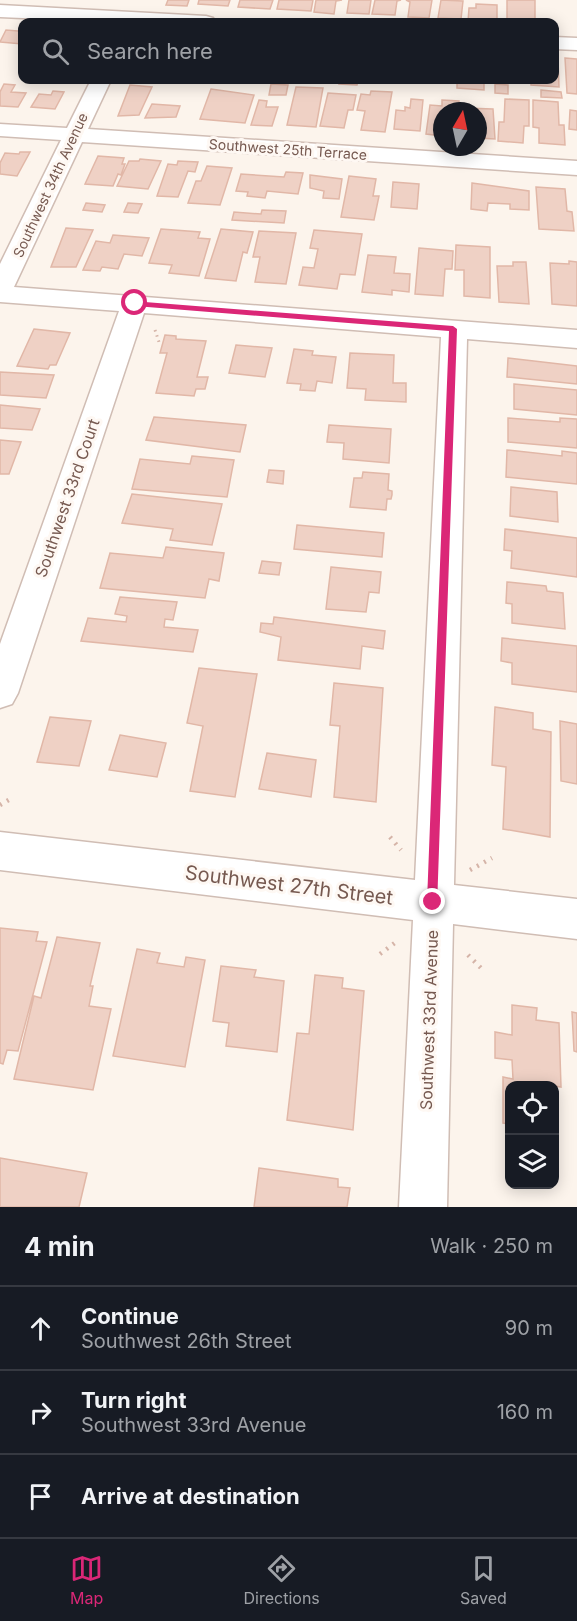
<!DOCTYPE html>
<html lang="en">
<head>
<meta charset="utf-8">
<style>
  body { margin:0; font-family:Inter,sans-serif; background:#242831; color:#f1f3f6 }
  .controls { position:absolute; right:18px; bottom:18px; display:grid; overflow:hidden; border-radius:12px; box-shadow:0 3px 15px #0003 }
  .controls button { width:54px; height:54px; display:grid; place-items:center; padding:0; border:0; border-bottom:2px solid #363941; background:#171b24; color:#f1f3f6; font:30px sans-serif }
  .compass { position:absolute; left:433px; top:102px; width:54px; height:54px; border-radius:50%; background:#171b24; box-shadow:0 3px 15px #0003; rotate:9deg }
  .stop { position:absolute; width:18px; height:18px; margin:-14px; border:4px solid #db2777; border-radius:50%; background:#fff }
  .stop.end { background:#db2777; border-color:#fff; box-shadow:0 2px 6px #0008 }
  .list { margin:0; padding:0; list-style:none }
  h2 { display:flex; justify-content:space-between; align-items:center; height:78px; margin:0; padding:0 24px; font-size:26px }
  h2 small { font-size:20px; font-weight:400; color:#9ea1a6 }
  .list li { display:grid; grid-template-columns:39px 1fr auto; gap:18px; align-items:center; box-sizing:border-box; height:84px; padding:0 24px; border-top:2px solid #363941 }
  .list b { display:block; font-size:22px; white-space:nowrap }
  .list p { margin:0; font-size:20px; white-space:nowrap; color:#9ea1a6 }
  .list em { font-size:20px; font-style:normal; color:#9ea1a6 }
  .icon { flex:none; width:33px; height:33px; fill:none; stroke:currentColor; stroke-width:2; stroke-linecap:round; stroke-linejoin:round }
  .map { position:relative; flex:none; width:577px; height:1207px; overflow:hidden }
  .search { position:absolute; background:#171b24; box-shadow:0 3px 15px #0003; left:18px; right:18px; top:18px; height:66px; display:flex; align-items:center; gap:15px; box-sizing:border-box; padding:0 21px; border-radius:12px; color:#9ea1a6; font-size:22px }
  .sheet { height:330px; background:#171b24 }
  nav { display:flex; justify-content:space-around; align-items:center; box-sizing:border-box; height:84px; border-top:2px solid #363941; background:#171b24; font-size:16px; color:#9ea1a6 }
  nav a { display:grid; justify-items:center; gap:3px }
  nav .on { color:#db2777 }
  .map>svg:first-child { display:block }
  .building { fill:#efd1c5; stroke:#e1b7a7; stroke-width:1.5 }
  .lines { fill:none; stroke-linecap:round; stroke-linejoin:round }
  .minor-casing { stroke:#d0bdb4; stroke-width:3 }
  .path-far1 { stroke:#d5b4a8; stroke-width:3; stroke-dasharray:1.5 4; stroke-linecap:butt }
  .path { stroke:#d5b4a8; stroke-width:4.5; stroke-dasharray:2 6; stroke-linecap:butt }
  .minor { fill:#fff; fill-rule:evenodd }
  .route { fill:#db2777 }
  .labels { text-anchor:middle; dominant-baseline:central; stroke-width:6; stroke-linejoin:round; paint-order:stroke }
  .far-street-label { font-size:14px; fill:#765950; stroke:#fef8f3 }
  .street-label { font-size:16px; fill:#765950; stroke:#fef8f3 }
  .near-street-label { font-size:20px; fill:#765950; stroke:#fef8f3 }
</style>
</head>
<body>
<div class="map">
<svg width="577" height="1207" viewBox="0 0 577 1207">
  <rect width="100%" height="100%" fill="#fcf4ec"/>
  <path class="building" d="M168,0H189L187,6L166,5Z
    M199,0H230L228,6L198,4Z
    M240,0H273L270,9L238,7Z
    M279,0H313L311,11L277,9Z
    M316,0H342L336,1L334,14L314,12Z
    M349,0H371L369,14L347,13Z
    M375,0H401L397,1L395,15L372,14Z
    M406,0H432L429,18L408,17L410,2Z
    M441,0L463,1L461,19L438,18Z
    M507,0H535V22H507Z
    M476,4L497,5V22H468L469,8H476Z
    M21,27H22V44L0,42L6,30L18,31Z
    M554,58L558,59L559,87L531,85V80H554Z
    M565,58L577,59V94L567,93Z
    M340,80H358L357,85L339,84Z
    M457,80H484V90L457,88Z
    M4,84L15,85L11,92L26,93L18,107L0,106V92Z
    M271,84L288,85L286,95H269Z
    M495,84L508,85V94L495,93Z
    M130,85L152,87L139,115L118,116Z
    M296,87L323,88L316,127L287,125Z
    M211,89L254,95L245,123L200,119Z
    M541,90L561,92L562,98L541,97Z
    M53,91L64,92L55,109L31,107L39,94L51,95Z
    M371,91L392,92L385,132L361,130L365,111L357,110L361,94L370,95Z
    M328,93L356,95L353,110H348L344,128L320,126Z
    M411,99L423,100L420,131L394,129L396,110L405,111V107L410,108Z
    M505,99L529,100V126H524L523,143L498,141L499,122H504Z
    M259,100L267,101L266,107H278L272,126L251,125Z
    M442,100L459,101L458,111H442V136L426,134L430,105L442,106Z
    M533,100L558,102L559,125H564L565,145L539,143V128L533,127Z
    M152,104L180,106L176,117L145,118Z
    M464,108L493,109L495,139L478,138V111H464Z
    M570,110L577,111V130L569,129Z
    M20,152H30L17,176L0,174V163L5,153L19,154Z
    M98,156L124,158L122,164H125L121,175L118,174L113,186L85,184Z
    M140,159L161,161L148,189L117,186L129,161H139Z
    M178,161L198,162L195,172L188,171L178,197L157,196L168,164L177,165Z
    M207,166L232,168L220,205L188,203L196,181H201Z
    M286,172L303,173L298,194L267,191L265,198L247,196L248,192L236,191L241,174L284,177Z
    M310,175L342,179L339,199L323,198L324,191L310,188Z
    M349,176L376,179L373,196H379L374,220L341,217Z
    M393,182L419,184L417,209L391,207Z
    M472,183L529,191V210L510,209V204L488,203L487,211L471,209Z
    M536,187L565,189L567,211L572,212L574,231L539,229Z
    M86,203L105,205L102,212L83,210Z
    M128,203L142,204L138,213L124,212Z
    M262,210L286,211L284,223L232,220L234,212L261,214Z
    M66,228L93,230L76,267H51Z
    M161,229L200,232L198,238L210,239L199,276L169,273L172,265L149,263Z
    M221,229L253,232L247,253L243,252L236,281L205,278Z
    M314,230L362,234L355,275L340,274L337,289L299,285L303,267L314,268L318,249L310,248Z
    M259,231L296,233L286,284L255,282L260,257H253Z
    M113,235L149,238L142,256L124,254L118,269L102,267L100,271L83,270L96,241L110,243Z
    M456,245L490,247V298L464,296V270H455Z
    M419,248L453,251L452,269H445L443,296L415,294Z
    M368,255L396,257L394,273L410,274L409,292L392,290V295L362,292Z
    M569,261L577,262V306L552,304L550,263L569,264Z
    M513,262H526L529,304L499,302L497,266H513Z
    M34,329L70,333L56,365H50L48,369L17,366Z
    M165,335L176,336V339L206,341L197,377H208L205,389H196L194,396L156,393L167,353H160Z
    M236,345L272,348L265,377L229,373Z
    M294,349L313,351L312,355L336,357L332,383L317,381L315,391L300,390L301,384L287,383Z
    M350,353L394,355L393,383H406V402L365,400L366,389L347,388Z
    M508,358L577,366V384L507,377Z
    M0,372L54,375L46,398L0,395Z
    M514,384L577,390V415L514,409Z
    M0,405L40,409L32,430L0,428Z
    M154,417L246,425L240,452L146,440Z
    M508,418L560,422V418L577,419V448L508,442Z
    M329,425L391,429L389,463L343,459L344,443L327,442Z
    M0,440L21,442L9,474H0Z
    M507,450L562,456V451L577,453V484L506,477Z
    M192,456L234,460L227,497L132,489L140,459L190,464Z
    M269,470L284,471L283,484L267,482Z
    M363,472L389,474L388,490L392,491V495L391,499H387L386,510L350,507L354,478H362Z
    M511,487L557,492L558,522L510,516Z
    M132,494L222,504L212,545L170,540L173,529L122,523Z
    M297,525L384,533L382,557L294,549Z
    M505,529L577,538V577L511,568L512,551L504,550Z
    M166,547L224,553L219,581L209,579L205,598L100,588L110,553L163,558Z
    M262,561L281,563L279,575L259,573Z
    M331,567L381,572L379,593L369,592L366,612L326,609Z
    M507,582L546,586L547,591L563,593L565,629L512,623V604L506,603Z
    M120,597L177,602L173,620L165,619L164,627L198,630L193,652L81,641L88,618L126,622L127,616L115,614Z
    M274,617L385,631L383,649L362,646L360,669L278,660L281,637L260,632L261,623L273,624Z
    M502,638L577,646V692L512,684V663L501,661Z
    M199,668L257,674L235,797L190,791L203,726L187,723Z
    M334,683L383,688L376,802L334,797L340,726L330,725Z
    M495,707L533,713V729L551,732L550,837L503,829L506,767L492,765Z
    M50,717L91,721L79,766L37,762Z
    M560,721L577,724V784L561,781Z
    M120,735L166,743L157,777L109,770Z
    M267,753L316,760L311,797L259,789Z
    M0,928L38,932L36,941L47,942L18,1051L7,1050L3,1064L0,1063Z
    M57,937L100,943L90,986H93L89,1006L111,1009L93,1090L14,1079L34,996L41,998Z
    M137,949L160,953L157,963L184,967L186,957L205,960L185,1067L113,1056Z
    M221,966L256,970L254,977L284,981L277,1052L226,1046L229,1023L213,1021Z
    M315,975L343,978L342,988L364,991L353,1130L287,1120L297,1033L309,1034Z
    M512,1005L537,1008L536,1020L559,1023L561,1087L542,1084L510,1086V1124L503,1123V1077L513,1079L512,1060L495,1058V1032L512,1035Z
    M572,1012L577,1013V1052L574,1051Z
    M0,1158L87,1173L79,1207H0Z
    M259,1168L338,1179V1187L350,1188L347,1207H254Z"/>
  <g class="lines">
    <g class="minor-casing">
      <path id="minor" d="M0,5L206,16L213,18L215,22H111L0,17Z
        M554,37L577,38V50L554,49Z
        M91,80H111L88,129L577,161V175L82,142L14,287L577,330V348L467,339L454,885L577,899V939L453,924L447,1207H399L413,920L0,870V832L415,880L441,337L144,313L18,693L12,704L0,708V644L119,311L0,302V264L61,140L0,136V124L67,128Z"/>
    </g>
    <path class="path-far1" d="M155,330L159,342"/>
    <path class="path" d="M0,805L12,798
      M390,837L401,850
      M470,870L492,858
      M380,954L396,942
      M468,955L482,969"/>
    <use href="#minor" class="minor"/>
  </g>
  <path class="route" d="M132,301L453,326L457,329L437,907H429L427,902L449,331L135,306L131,303Z"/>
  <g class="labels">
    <g class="far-street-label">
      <text transform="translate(288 149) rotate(4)">Southwest 25th Terrace</text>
      <text transform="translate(50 185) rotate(-65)">Southwest 34th Avenue</text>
    </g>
    <g class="street-label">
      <text transform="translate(67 498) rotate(-71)">Southwest 33rd Court</text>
      <text transform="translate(429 1020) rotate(-88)">Southwest 33rd Avenue</text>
    </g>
    <g class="near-street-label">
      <text transform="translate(289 885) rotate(7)">Southwest 27th Street</text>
    </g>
  </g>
</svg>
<div class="controls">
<button><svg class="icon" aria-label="locate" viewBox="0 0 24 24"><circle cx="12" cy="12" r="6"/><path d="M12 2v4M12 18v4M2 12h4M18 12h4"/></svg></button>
<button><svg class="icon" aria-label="layers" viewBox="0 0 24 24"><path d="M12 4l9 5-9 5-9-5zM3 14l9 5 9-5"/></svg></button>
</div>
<svg class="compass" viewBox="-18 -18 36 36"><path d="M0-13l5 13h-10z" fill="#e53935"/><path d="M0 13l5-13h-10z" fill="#9ea1a6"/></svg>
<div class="stop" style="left:135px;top:303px"></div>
<div class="stop end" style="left:433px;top:902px"></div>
<div class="search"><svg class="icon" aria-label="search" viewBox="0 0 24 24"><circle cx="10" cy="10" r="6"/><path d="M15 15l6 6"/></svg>Search here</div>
</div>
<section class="sheet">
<h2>4 min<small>Walk · 250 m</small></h2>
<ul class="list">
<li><svg class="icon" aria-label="ahead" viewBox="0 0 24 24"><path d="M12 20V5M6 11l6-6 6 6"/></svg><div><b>Continue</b><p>Southwest 26th Street</p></div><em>90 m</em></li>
<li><svg class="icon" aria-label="right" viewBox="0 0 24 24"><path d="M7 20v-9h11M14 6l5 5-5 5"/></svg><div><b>Turn right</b><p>Southwest 33rd Avenue</p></div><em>160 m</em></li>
<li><svg class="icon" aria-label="arrive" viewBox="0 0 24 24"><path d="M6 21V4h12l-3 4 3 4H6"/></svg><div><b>Arrive at destination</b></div></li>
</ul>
</section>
<nav>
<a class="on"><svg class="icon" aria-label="map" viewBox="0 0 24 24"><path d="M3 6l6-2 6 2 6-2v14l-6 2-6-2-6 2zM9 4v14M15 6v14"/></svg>Map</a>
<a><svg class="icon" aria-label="directions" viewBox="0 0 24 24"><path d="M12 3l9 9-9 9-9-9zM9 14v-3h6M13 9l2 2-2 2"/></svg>Directions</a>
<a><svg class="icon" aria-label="saved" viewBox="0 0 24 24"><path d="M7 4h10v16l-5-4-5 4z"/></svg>Saved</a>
</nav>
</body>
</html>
